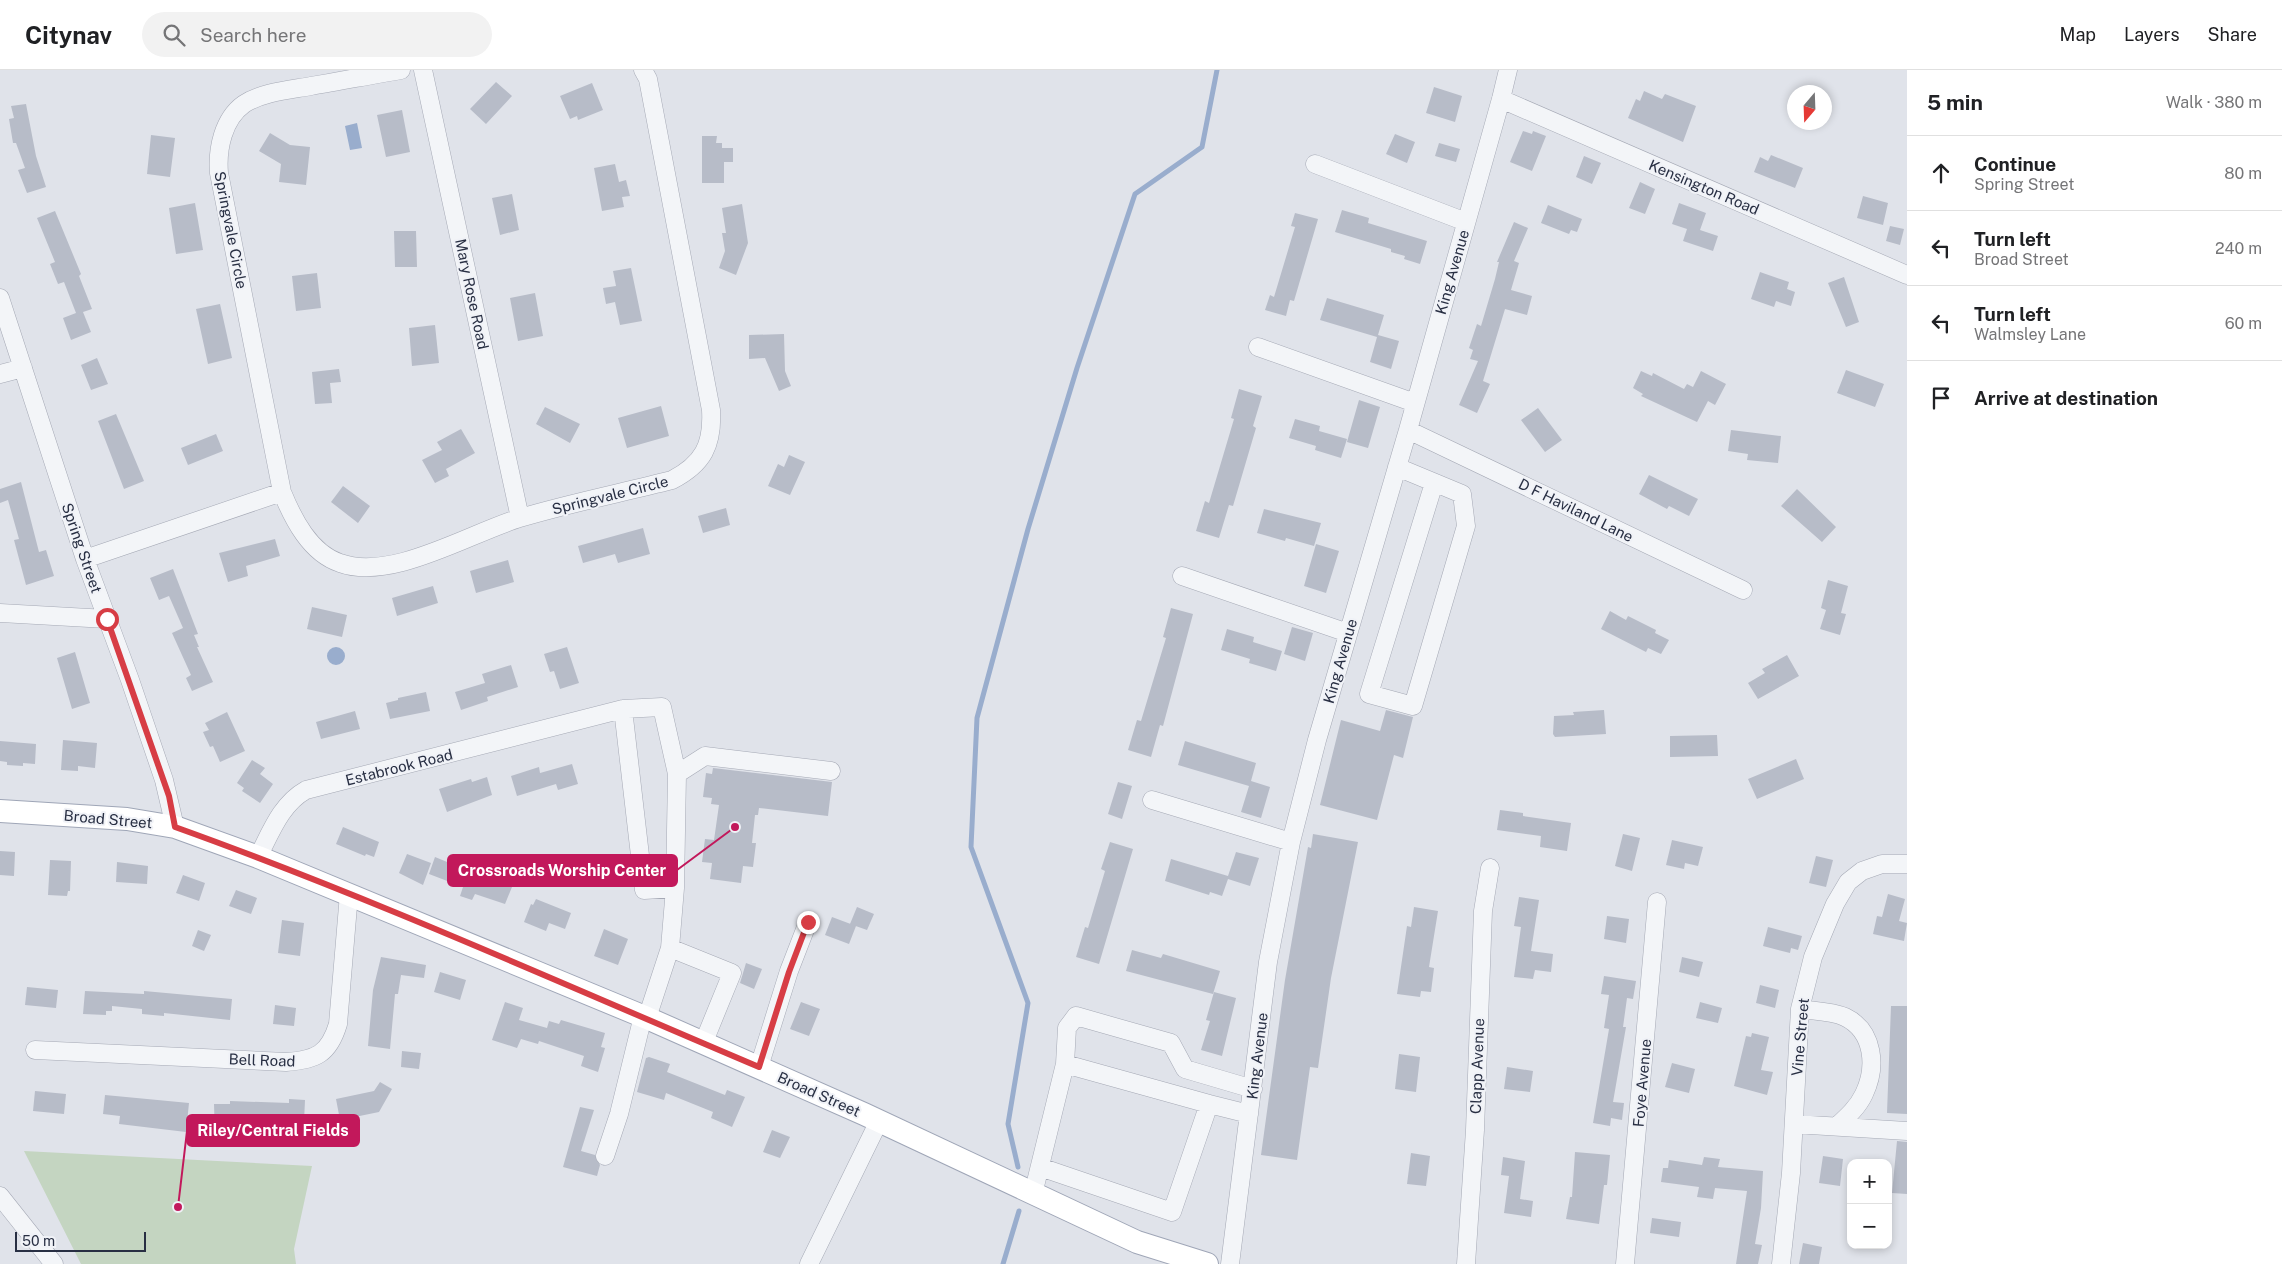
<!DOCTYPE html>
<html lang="en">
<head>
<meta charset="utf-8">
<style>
  body { margin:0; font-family:"Public Sans",sans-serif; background:#f2f2f2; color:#202124 }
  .controls { position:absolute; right:15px; bottom:15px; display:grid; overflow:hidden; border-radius:10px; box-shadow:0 2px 8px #0003 }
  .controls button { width:45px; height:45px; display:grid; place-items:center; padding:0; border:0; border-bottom:1px solid #e0e0e0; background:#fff; color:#202124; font:25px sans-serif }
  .compass { position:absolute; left:1787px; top:15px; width:45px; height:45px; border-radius:50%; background:#fff; box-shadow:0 2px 8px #0003; rotate:199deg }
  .scale { position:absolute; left:15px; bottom:12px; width:131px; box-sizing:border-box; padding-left:5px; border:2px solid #282f43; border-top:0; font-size:14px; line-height:18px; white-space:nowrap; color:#282f43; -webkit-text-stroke:4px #f0f2f7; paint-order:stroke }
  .stop { position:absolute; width:15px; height:15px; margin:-11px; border:4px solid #d73d45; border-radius:50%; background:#fff }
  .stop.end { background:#d73d45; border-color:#fff; box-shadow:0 1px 5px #0008 }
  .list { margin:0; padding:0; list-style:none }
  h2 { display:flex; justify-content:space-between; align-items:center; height:65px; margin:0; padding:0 20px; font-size:21px }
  h2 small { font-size:16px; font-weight:400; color:#757577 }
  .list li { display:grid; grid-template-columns:32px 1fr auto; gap:15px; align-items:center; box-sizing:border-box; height:75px; padding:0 20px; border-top:1px solid #e0e0e0 }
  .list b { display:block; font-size:19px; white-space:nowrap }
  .list p { margin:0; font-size:16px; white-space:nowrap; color:#757577 }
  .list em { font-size:16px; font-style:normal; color:#757577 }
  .icon { flex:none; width:28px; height:28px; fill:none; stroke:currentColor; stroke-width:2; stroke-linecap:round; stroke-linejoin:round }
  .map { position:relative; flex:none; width:1907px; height:1194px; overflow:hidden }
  header { display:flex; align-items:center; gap:30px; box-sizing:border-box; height:70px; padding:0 25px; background:#fff; border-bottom:1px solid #e0e0e0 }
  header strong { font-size:24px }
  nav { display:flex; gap:28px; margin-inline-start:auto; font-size:18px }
  .search { width:350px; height:45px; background:#f2f2f2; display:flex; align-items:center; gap:12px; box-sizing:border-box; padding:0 18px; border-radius:28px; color:#757577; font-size:19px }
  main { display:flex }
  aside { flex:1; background:#fff }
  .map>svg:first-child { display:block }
  .green { fill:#c4d5c1 }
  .water { fill:#99adcd }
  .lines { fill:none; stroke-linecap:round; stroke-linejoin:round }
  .stream { stroke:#99adcd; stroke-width:5 }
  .building { fill:#b7bcc8 }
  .minor-casing { stroke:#a5a9b5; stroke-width:19 }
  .major-casing { stroke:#9fa6b7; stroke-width:24 }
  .minor { stroke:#f3f5f8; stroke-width:18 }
  .major { stroke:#fff; stroke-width:22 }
  .route { stroke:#d73d45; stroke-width:6 }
  .labels { text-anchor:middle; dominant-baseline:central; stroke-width:4; stroke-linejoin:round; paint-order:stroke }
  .street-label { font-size:15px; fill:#282f43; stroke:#f0f2f7 }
  .leader { fill:none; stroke:#c2185b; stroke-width:2 }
  .callout-dot { fill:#c2185b; stroke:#f0f2f7; stroke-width:2 }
  .callout { fill:#c2185b; stroke:#c2185b; stroke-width:2 }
  .callout-label { font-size:16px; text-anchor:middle; font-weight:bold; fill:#fff }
</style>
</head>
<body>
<header>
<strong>Citynav</strong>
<div class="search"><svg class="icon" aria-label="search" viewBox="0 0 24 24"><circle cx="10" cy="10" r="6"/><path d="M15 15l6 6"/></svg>Search here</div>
<nav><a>Map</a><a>Layers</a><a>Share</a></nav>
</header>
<main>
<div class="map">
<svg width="1907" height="1194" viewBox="0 0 1907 1194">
  <rect width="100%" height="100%" fill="#e0e3ea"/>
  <path class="green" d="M24,1081L312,1096L294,1179L296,1194H81Z"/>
  <path class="water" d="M357,53L362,78L350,80L345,56Z
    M327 586a9 9 0 1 1 18 0a9 9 0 1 1-18 0Z"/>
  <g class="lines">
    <path class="stream" d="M1018,1097L1008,1054L1028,933L971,777L977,648L1028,459L1077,298L1135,124L1202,77L1217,0
      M1003,1194L1019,1141"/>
  </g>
  <path class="building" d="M496,12L512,26L486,54L470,39Z
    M592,13L603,40L578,50L577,46L570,49L560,26Z
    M1434,17L1462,26L1455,52L1426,43Z
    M1644,21L1662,29L1665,24L1696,36L1683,72L1628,48L1636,29L1640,31Z
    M26,34L36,86L46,117L27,123L18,100L25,98L16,73H13L9,49L14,48L11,36Z
    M402,40L410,82L386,87L377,45Z
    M1523,61L1532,64L1533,61L1546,66L1532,101L1510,92Z
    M270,63L290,75L310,77L306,115L279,112L281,94L259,81Z
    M1395,64L1415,72L1407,93L1386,84Z
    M151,65L175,68L170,107L147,104Z
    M702,66H717L716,73H722V78H733V92H724V113H702Z
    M1439,73L1460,79L1456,92L1435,86Z
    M1771,85L1803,98L1795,118L1754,102L1760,87L1768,91Z
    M1584,86L1601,93L1592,114L1576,107Z
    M615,94L619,112L626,110L630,126L622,127L624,137L602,141L594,98Z
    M1640,112L1655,119L1645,144L1629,138Z
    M512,124L519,160L500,165L492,128Z
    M1863,126L1888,133L1883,155L1857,148Z
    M195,133L203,180L176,184L169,138Z
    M1679,133L1706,143L1700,160L1718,166L1713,181L1683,171L1687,159L1672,154Z
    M742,134L748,173L736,205L719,198L725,181L722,163H726L722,138Z
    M1548,135L1582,149L1577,162L1571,160L1569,164L1541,153Z
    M1342,140L1369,148L1368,153L1427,171L1420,194L1404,189L1405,186L1391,182V179L1335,162Z
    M55,141L81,204L79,206L92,239L83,242L91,262L71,270L63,248L76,243L64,212L58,214L50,194L55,192L37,148Z
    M1295,143L1318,149L1294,231L1290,230L1286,246L1265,240L1270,225L1274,227L1295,157L1291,156Z
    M1514,152L1528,158L1514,191L1519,193L1511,220L1532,226L1527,245L1505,239L1483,311L1490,314L1477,343L1459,335L1478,291L1470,289L1473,280L1469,278L1477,254L1481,256L1495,209L1499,192H1497Z
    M1890,156L1904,159L1900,175L1886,171Z
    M394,161H416L417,197H395Z
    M631,198L642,251L620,255L615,232L606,234L603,218L616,216L613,201Z
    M1760,202L1789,212L1787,219L1795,222L1791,236L1776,231L1774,237L1751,229Z
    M317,203L321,238L296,241L292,206Z
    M1844,207L1859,252L1846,257L1828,213Z
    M535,223L543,266L518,271L510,228Z
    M1327,228L1384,245L1378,265L1399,271L1391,299L1370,292L1377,267L1320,250Z
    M220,234L232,288L208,294L196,239Z
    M435,255L439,293L412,296L409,258Z
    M784,264L785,301L791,316L779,321L765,288L749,289V265Z
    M97,288L108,314L91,320L81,295Z
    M339,299L341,312L330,313L332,333L315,334L312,302Z
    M1846,300L1884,314L1875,337L1837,323Z
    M1641,301L1652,306L1653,303L1684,319L1687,314L1693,317L1701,301L1726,314L1715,335L1708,331L1697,352L1641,326L1643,324L1633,318Z
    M1239,319L1262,326L1253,356L1256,358L1233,436L1229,435L1219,468L1196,461L1205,431L1209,433L1234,349L1231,348Z
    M1359,330L1380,337L1368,378L1347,372Z
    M661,336L669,366L627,378L618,348Z
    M545,337L580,354L570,373L536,354Z
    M1538,338L1562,370L1545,382L1521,350Z
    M116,344L144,411L124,419L98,351Z
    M1295,349L1320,356L1319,361L1347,369L1341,388L1315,380L1316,376L1289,368Z
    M461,359L475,383L446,399L449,406L435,413L422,390L442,380L437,372Z
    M1731,360L1781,366L1778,393L1747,390L1748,384L1728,381Z
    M216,364L223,381L188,395L181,378Z
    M789,385L805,392L790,425L768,416L778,394L784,397Z
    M1649,405L1698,429L1689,446L1669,436L1667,439L1639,424Z
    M21,412L39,482L46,480L54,506L26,515L14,470L19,469L8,430L0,433V419Z
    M343,416L370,436L358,453L331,432Z
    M1797,419L1836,457L1822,472L1781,436Z
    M726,438L730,455L703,463L698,446Z
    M1264,439L1321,453L1314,476L1286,468L1285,471L1257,463Z
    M643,458L650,484L618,493L615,484L583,493L578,476Z
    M275,469L280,486L246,496L248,506L228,512L219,483Z
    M1316,474L1339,481L1326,523L1304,516Z
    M508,490L514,512L476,523L470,501Z
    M173,499L198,564L194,565L199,577H197L213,612L192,621L186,608L191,605L172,563L183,558L169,526L159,530L150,508Z
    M1828,510L1848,516L1841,543L1846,544L1840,565L1820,559L1826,540L1821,538Z
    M433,516L438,533L397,546L392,528Z
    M312,537L347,545L342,567L307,559Z
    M1171,538L1193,544L1163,656L1160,655L1151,687L1128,680L1137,650L1141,651L1166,568L1163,567Z
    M1610,541L1626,550L1628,546L1656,560L1655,563L1669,570L1661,584L1648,578L1646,582L1601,559Z
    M1292,557L1313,563L1305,591L1284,584Z
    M1227,559L1254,567L1253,572L1282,581L1276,601L1249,593L1250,589L1221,580Z
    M567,577L579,613L560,619L554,601L550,602L544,584Z
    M75,582L90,633L72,639L57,588Z
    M1787,585L1799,606L1758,629L1748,613L1765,603L1762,599Z
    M511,595L518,617L487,627L488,631L461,640L455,622L485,613L482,604Z
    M426,622L430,641L390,649L386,633L398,630V628Z
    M1386,640L1413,647L1403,688L1394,685L1377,750L1320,735L1341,650L1380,661Z
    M1604,640L1606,664L1555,667L1553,664L1554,646L1574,645L1573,642Z
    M355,641L360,659L321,669L316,652Z
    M227,642L245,681L220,692L213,676L210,677L203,662L209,660L205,653Z
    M1717,665L1718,686L1670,687V666Z
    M63,670L97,673L95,698L78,696V701L61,700Z
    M0,671L36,674L35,694L23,693V696L7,695V692L0,691Z
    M1185,671L1256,693L1251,711L1270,717L1261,748L1241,742L1249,716L1178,695Z
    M1796,689L1804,709L1757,729L1748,709Z
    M252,690L265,698L260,704L273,714L260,733L242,721L244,718L237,713Z
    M572,694L578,714L558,720L556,714L517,726L511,706L539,697L540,703Z
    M713,698L832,712L828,746L759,738L758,745H755L752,773H756L753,797L743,796L741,813L710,809L712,793L702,792L705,769L714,770L719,735L711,734L712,728L703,727L706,703L712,704Z
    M487,707L492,725L447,742L439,719L471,709L472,712Z
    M1118,712L1132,716L1122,749L1108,744Z
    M1500,740L1523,743V746L1571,753L1567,781L1540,777L1541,766L1497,760Z
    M343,757L379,772L374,787L366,784L365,786L336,774Z
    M1313,764L1358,772L1331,908L1318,998L1310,997L1297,1090L1261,1085L1285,910L1308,777L1311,778Z
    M1623,764L1640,768L1632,801L1615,796Z
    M1672,770L1703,777L1698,796L1685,793L1684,799L1666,795Z
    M1110,772L1133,779L1099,894L1076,887L1085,857L1088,858L1105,801L1101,799Z
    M0,781L15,782L14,806L0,805Z
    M1236,782L1259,788L1250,816L1228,809L1222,826L1210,822L1209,825L1165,811L1171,789L1228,806Z
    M407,784L431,793L423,815L399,803Z
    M475,786L487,790L482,805L512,817L505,834L475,824L472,830L460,826L463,817L429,804L435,787L469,801Z
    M1816,786L1833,790L1826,817L1809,813Z
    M50,790L71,791L70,821H68L67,826L48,825Z
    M117,792L148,796L147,814L116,812Z
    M183,805L205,813L199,831L176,823Z
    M236,820L257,828L251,844L229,836Z
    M1888,824L1905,829L1899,851L1907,853L1904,871L1873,864L1877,846L1882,847Z
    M1519,827L1539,830L1531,881L1553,884L1551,902L1535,900L1533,909L1514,907L1521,857L1514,856Z
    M536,829L571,843L565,859L549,853L546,861L524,852L531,834L533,835Z
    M857,837L874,844L867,860L850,854Z
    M1414,837L1438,841L1429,897L1434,898L1431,922L1421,921L1420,927L1397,924L1407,856L1411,857Z
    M1607,846L1629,849L1626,873L1604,869Z
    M832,847L856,856L849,874L825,865Z
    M282,850L304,853L300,886L278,883Z
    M1768,857L1802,866L1798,880L1791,878L1790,883L1763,876Z
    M604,859L628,869L618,895L594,886Z
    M198,860L211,865L204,881L192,876Z
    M1132,880L1161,888L1163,884L1220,901L1213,924L1126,901Z
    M381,887L426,895L424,908L401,905L398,924H395L390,979L368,976L373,920Z
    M1682,887L1703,892L1699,907L1679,902Z
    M746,893L762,899L754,919L740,913Z
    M440,902L466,910L460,930L434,922Z
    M1604,906L1636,911L1633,929L1627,928L1623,957H1626L1613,1032L1624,1033L1622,1050L1611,1048L1610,1056L1593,1053L1609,959L1604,958L1609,925L1601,924Z
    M1760,915L1779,920L1775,938L1756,933Z
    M27,917L58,920L56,938L25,935Z
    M85,921L144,924V921L232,929L230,950L164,943V946L142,944V939L112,936V941H106V945L83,944Z
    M1214,922L1236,928L1222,986L1201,980L1210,951L1206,950Z
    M505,932L523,938L519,950L547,958L549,951L559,954L561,950L605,963L601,977L605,978L598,1002L581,996L584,986L539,971L538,974L521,969L517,978L492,970Z
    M801,932L820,939L809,966L790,959Z
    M1700,932L1722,938L1718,953L1696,948Z
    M275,935L296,938L294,956L273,954Z
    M1891,936H1907V1044L1887,1043Z
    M1752,963L1769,967L1761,1000L1773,1002L1767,1025L1734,1016L1746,966L1751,967Z
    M402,981L421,983L419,999L401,997Z
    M1399,984L1420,987L1416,1022L1395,1019Z
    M649,987L670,994L667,1002L725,1025L727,1020L745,1027L732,1057L711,1048L713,1042L666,1023L664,1030L637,1022L646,988Z
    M1672,993L1695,999L1689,1023L1665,1017Z
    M1507,997L1533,1001L1530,1022L1504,1019Z
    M380,1012L392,1019L379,1042L340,1050L336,1029L374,1021Z
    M35,1021L66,1024L64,1044L33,1041Z
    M105,1025L189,1033L186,1062L119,1054L120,1046L103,1044Z
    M289,1029L305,1030L304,1052L283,1051V1056L231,1054L230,1067H215L214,1034H230V1031L289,1033Z
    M580,1037L594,1040L581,1081L595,1085L600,1095L597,1106L563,1097Z
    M772,1060L790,1067L780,1088L763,1082Z
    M1897,1071L1907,1072V1124L1892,1123Z
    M1575,1082L1610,1085L1607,1115H1604L1599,1154L1566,1149L1570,1127H1572Z
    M1411,1083L1430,1086L1426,1116L1407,1114Z
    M1823,1086L1843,1089L1840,1116L1819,1113Z
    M1503,1087L1525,1091L1520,1129L1533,1131L1531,1147L1504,1143L1509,1106L1501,1105Z
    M1704,1087L1720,1089L1718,1097L1763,1101L1761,1138L1755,1174L1762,1175L1758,1194H1736L1747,1121L1715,1118L1713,1129L1697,1127L1699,1117L1661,1112L1663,1098H1668L1669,1090L1702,1095Z
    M1652,1148L1681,1152L1679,1167L1650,1163Z
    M1803,1173L1822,1177L1819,1194H1799Z"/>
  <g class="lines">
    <g class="minor-casing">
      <path id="minor" d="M401,0C371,5 341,11 311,16C289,20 263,22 244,34C223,49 217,79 219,103L282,422C293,449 310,483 340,493C391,512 470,463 520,448C570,433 621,423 672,410C703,394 713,375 711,340L648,9L643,0
        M423,0L520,448
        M1501,29L1907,205
        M1315,94L1466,152
        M0,228L85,489L130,610L164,710L175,757
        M1258,277L1415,333
        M0,304L23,298
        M1408,360L1743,520
        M1397,397L1462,424L1466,456L1413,636L1369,624L1434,413
        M85,489L282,422
        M1182,506L1348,563
        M0,543L107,549
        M677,704L705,686L831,701
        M1152,730L1291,772
        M258,787C271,762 281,734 306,720L623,639
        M670,878L732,903L703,974
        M1800,939C1814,941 1832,941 1845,947C1874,961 1877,997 1864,1024C1858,1037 1847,1047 1837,1056
        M647,948L670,878L675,818L677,704L662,637L623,639L644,820L675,818
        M35,980L286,992C316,990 329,984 338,954L349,824
        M1065,994L1067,958L1076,946L1171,973L1185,999L1253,1019
        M759,997L789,901L808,852
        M1209,1034L1249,1044
        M1794,1054L1907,1061
        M605,1086L619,1044L643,946
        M1033,1124L1065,994L1209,1034L1172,1142L1040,1097
        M0,1126L54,1194
        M809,1194L879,1051
        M1230,1194L1268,892L1291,772L1317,670L1408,360L1501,29L1508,0
        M1466,1194L1475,1060L1483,841L1490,798
        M1625,1194L1657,832
        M1781,1194L1791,1103L1800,939L1813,887L1835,834L1848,812L1862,801L1882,794H1907"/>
    </g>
    <g class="major-casing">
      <path id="major" d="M0,741L127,749L175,757L258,787L647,948L864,1044L1137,1172L1207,1194"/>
    </g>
    <use href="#minor" class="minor"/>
    <use href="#major" class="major"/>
  </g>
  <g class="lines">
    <path class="route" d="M107,549L169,726L175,757C373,828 565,915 759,997L789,902L808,852"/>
  </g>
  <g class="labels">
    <g class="street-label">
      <text transform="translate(1704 117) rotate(23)">Kensington Road</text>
      <text transform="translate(231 160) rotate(79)">Springvale Circle</text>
      <text transform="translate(1452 202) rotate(-74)">King Avenue</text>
      <text transform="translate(472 224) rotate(78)">Mary Rose Road</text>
      <text transform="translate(610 425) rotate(-14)">Springvale Circle</text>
      <text transform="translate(1576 440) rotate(26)">D F Haviland Lane</text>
      <text transform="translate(82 478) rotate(71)">Spring Street</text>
      <text transform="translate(1340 591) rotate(-74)">King Avenue</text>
      <text transform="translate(399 697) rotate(-14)">Estabrook Road</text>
      <text transform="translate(108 749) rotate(5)">Broad Street</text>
      <text transform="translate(1800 967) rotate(-85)">Vine Street</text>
      <text transform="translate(1257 986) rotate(-83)">King Avenue</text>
      <text transform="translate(262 990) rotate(2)">Bell Road</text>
      <text transform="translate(1477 996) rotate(-88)">Clapp Avenue</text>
      <text transform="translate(1642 1013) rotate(-85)">Foye Avenue</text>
      <text transform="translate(819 1024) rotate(24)">Broad Street</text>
    </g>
  </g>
  <path class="leader" d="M735 757L677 800M178 1137L187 1061"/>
  <g class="callout-dot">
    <circle cx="735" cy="757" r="5"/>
    <circle cx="178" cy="1137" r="5"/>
  </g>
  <g class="callout">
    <rect x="448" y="785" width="229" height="31" rx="5"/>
    <rect x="187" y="1045" width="172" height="31" rx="5"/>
  </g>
  <g class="callout-label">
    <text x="562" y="806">Crossroads Worship Center</text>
    <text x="273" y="1066">Riley/Central Fields</text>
  </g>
</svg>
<div class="controls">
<button>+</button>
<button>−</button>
</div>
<svg class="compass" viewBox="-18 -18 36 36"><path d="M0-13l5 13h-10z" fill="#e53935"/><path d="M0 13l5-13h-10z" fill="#757577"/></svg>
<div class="scale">50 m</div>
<div class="stop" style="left:107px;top:549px"></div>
<div class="stop end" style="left:808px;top:852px"></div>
</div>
<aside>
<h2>5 min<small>Walk · 380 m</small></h2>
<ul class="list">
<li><svg class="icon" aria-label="ahead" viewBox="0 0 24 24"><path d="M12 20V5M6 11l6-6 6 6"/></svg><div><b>Continue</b><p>Spring Street</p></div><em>80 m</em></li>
<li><svg class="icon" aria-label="left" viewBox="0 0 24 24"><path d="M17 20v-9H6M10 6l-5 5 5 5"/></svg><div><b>Turn left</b><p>Broad Street</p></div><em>240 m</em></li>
<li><svg class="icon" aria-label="left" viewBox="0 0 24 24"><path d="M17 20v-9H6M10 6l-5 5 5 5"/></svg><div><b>Turn left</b><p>Walmsley Lane</p></div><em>60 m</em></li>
<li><svg class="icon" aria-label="arrive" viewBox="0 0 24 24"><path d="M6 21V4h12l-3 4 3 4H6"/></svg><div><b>Arrive at destination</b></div></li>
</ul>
</aside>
</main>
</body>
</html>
